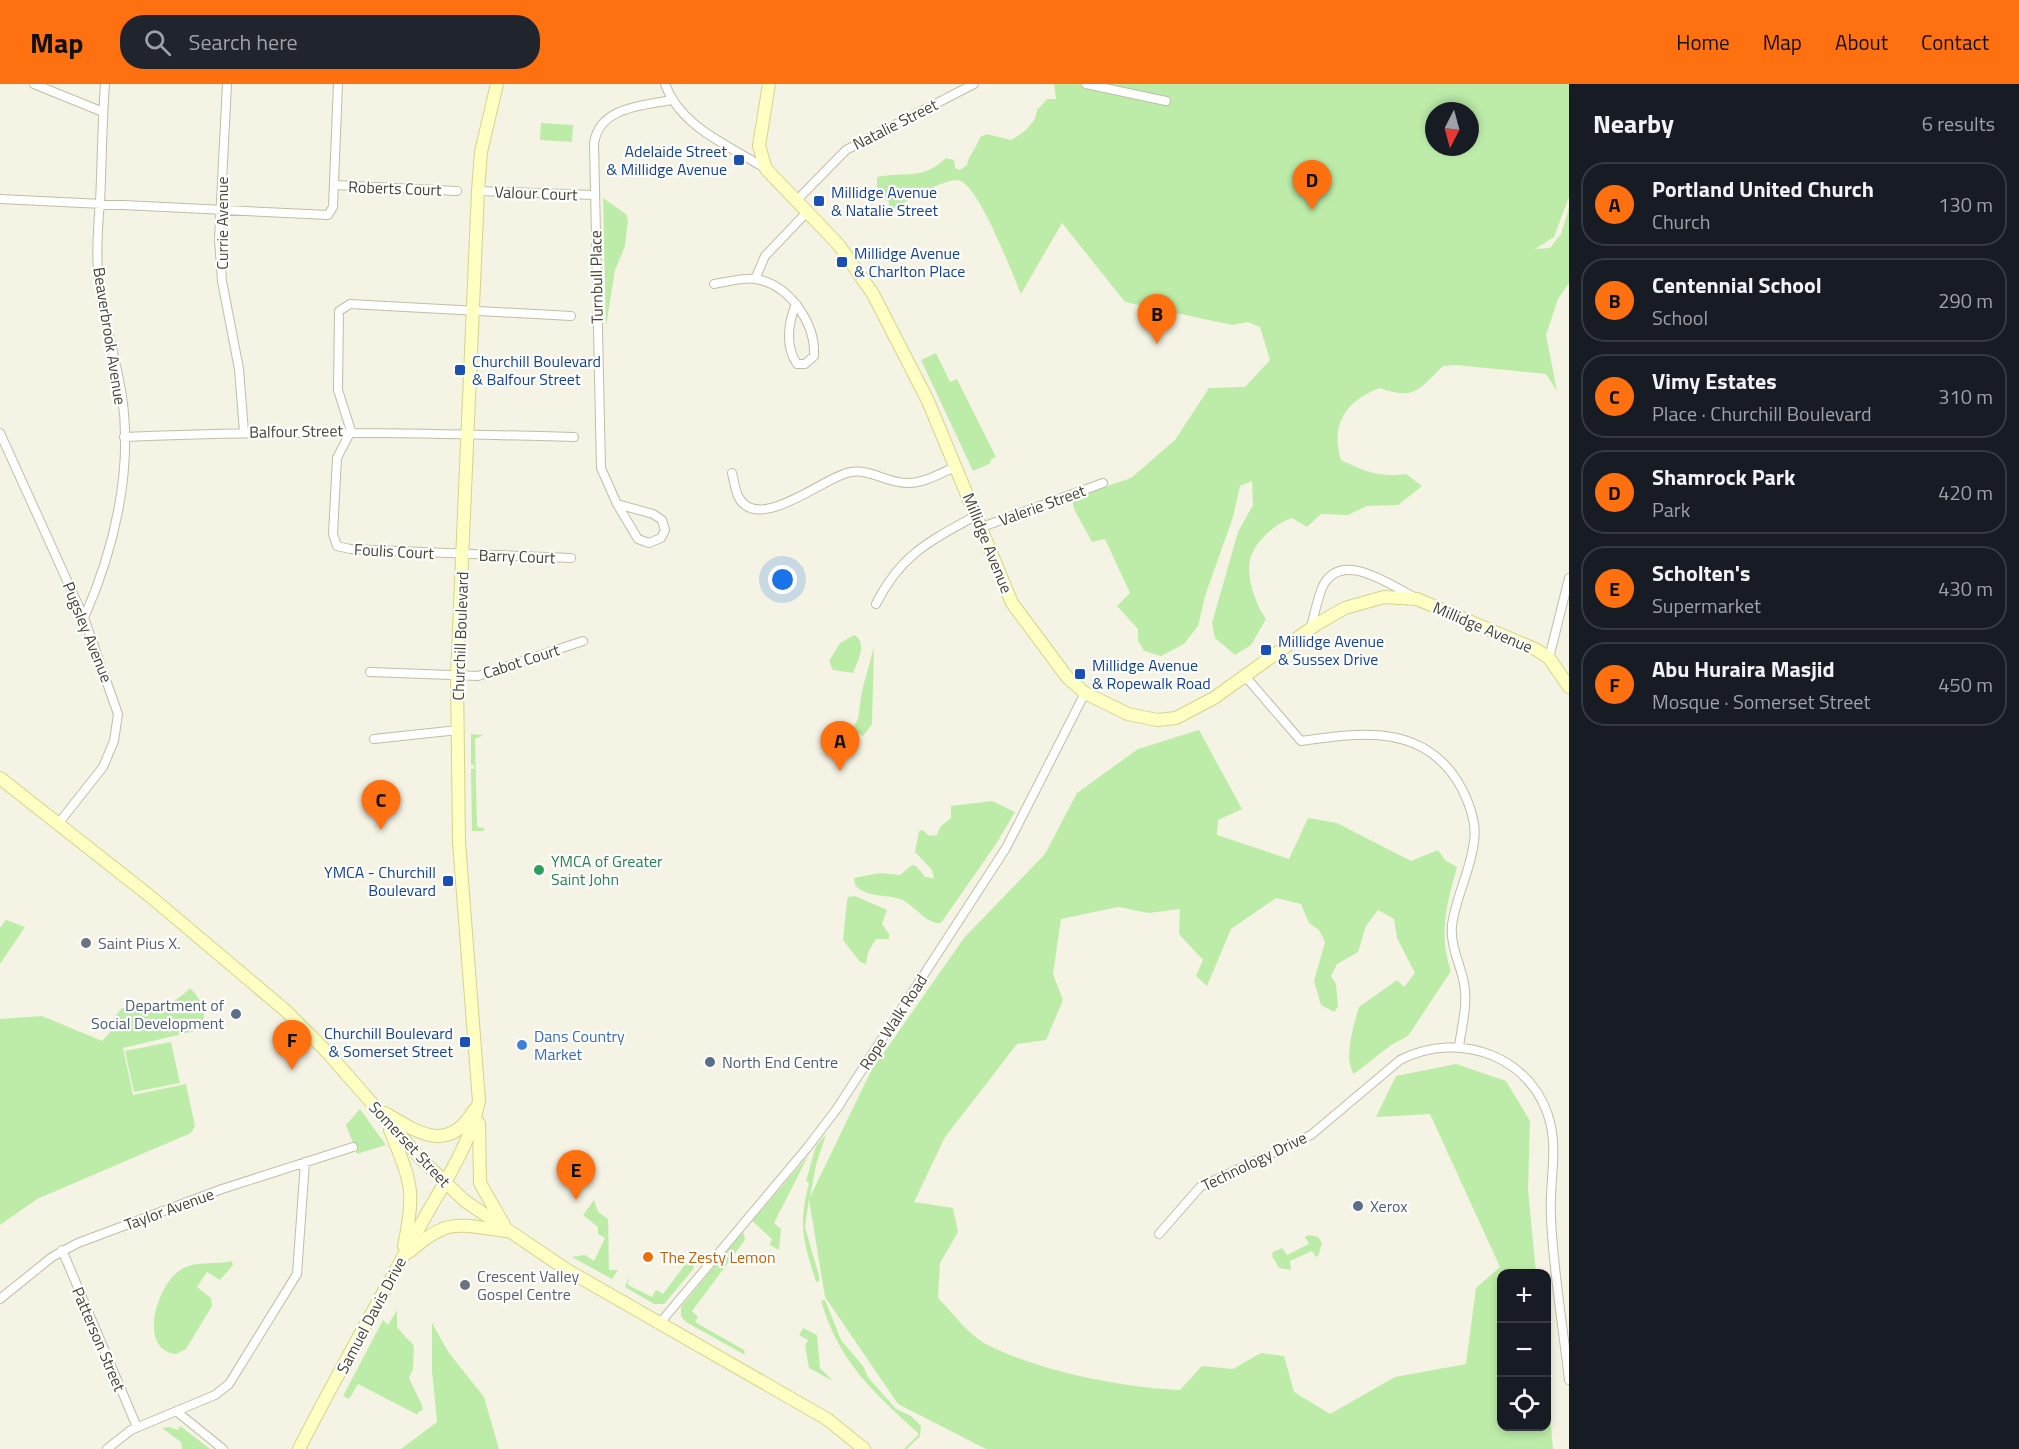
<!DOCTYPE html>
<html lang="en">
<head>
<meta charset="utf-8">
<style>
  body { margin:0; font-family:"Titillium Web",sans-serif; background:#20242c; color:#f1f3f6 }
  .controls { position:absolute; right:18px; bottom:18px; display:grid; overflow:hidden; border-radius:12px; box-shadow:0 3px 9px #0003 }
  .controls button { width:54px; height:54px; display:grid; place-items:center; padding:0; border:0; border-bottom:2px solid #363941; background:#171b24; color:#f1f3f6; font:30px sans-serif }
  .compass { position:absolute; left:1425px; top:18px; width:54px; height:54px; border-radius:50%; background:#171b24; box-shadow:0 3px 9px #0003; rotate:186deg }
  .you { position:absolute; left:783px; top:496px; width:21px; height:21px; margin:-15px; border:4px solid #fff; border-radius:50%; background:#1a73e8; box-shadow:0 0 0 9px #1a73e833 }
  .badge { display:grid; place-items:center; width:39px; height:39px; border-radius:50%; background:#ff7110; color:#111; font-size:20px; font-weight:700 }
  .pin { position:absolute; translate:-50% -50px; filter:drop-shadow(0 2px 3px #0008) }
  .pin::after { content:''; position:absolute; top:32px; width:21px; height:18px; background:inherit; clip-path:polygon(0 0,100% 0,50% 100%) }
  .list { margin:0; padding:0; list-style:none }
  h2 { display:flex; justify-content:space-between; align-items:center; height:78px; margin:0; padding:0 24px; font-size:26px }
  h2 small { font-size:20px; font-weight:400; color:#9ea1a6 }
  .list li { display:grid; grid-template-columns:39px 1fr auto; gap:18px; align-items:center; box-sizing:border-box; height:84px; margin:0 12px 12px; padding:0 12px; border:2px solid #363941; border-radius:24px }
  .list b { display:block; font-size:22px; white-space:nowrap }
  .list p { margin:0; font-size:20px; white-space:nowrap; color:#9ea1a6 }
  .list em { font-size:20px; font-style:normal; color:#9ea1a6 }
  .icon { flex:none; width:33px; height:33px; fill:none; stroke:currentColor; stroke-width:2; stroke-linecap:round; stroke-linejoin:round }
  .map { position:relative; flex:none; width:1569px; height:1365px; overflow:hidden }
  header { display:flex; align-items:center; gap:36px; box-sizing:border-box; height:84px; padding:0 30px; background:#ff7110; color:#111 }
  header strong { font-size:28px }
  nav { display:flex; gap:33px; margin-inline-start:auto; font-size:21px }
  .search { width:420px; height:54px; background:#20242c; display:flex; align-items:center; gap:15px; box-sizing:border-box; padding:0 21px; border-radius:24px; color:#9ea1a6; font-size:22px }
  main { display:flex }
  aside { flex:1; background:#171b24 }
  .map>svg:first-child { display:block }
  .green { fill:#bdeca9; fill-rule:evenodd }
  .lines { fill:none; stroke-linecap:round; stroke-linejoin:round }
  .street-casing { stroke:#c0bea6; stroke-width:10 }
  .secondary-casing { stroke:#d4d48d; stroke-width:14 }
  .street { stroke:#fff; stroke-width:8 }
  .secondary { stroke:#feffc3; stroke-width:12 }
  .transit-dot { fill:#1a4fb4; stroke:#fff; stroke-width:2 }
  .leisure-dot { fill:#2e9e5b; stroke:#fff; stroke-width:2 }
  .worship-dot { fill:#6b7280; stroke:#fff; stroke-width:2 }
  .service-dot { fill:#5c6f8a; stroke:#fff; stroke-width:2 }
  .shop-dot { fill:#3f7fe0; stroke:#fff; stroke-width:2 }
  .food-dot { fill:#e8710a; stroke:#fff; stroke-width:2 }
  .labels { text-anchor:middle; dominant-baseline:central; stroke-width:4.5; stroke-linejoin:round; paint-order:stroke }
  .street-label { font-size:16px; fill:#464433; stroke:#fff }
  .transit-label { font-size:16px; fill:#164399; stroke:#fff; text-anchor:start }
  .leisure-label { font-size:16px; fill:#27864d; stroke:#fff; text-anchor:start }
  .worship-label { font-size:16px; fill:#5b616d; stroke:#fff; text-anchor:start }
  .service-label { font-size:16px; fill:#4e5e75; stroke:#fff; text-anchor:start }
  .shop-label { font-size:16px; fill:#366cbe; stroke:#fff; text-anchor:start }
  .food-label { font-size:16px; fill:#c56008; stroke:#fff; text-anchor:start }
</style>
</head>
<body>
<header>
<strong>Map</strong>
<div class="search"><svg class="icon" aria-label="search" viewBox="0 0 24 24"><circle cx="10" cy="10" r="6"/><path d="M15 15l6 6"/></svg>Search here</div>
<nav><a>Home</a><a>Map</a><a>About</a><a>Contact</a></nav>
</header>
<main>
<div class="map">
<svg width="1569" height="1365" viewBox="0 0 1569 1365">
  <rect width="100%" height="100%" fill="#f4f3e4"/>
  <path class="green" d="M1054,0H1569V113L1554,153L1535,165L1550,164L1561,150L1569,124V199L1558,215L1546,251L1557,307L1546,290L1456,281L1443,282C1419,305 1415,317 1380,304C1346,316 1330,341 1341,376C1363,387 1381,394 1406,390L1422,402L1398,421L1367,422L1348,431L1321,430L1307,443L1292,434C1276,439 1254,458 1250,476C1246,494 1256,521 1266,535L1251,561L1235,571L1215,554L1212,539L1238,448L1253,421L1252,397L1240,402L1233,433L1205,512L1198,542L1184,560L1161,572L1144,567L1138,556V545L1117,522L1130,509L1105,455L1092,458L1074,425L1072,414L1131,394L1175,356L1209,304L1245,303L1270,276L1260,243L1248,238L1232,241L1125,218L1062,139L1021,210C1012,189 977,96 957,96C938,97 906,118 889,127V118L877,110V93C906,87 922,97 946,74L954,76L955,84L960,86L967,81C969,70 977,64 980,53L987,50L1011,56C1023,49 1036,40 1037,26L1047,15H1056ZM1434,27H1470V63H1434Z
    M541,39L573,41L572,58L540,56Z
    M603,114L626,130L628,136L625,162L615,186L606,242Z
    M936,269L950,298L957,295L996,373L990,376L991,379L973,387L921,276Z
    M854,551C868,558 858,577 853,589L833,586L829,577L840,559Z
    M874,563L872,640L863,652L852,646L858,635L862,607Z
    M1199,646L1242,725L1218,736L1217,751L1289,775L1308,734L1337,739L1411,777L1438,766L1445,776L1457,783C1447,819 1438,850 1451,887L1408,952L1391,961L1354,990C1343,975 1354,940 1359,923L1397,896L1404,903L1415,889L1397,854L1394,835L1378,826L1366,842L1358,868L1337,880L1331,892L1336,900L1338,923L1334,928L1321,921L1314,897L1325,858L1319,846L1309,839L1301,820L1276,814L1231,845L1207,902L1196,892L1203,876L1179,850L1180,825L1149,829L1118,823L1061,835L1053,890L1063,916L1046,956L1017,960L945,1053L914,1118L953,1124L958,1148L940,1179L938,1214C952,1228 967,1249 984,1259C1034,1286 1122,1304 1180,1306L1202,1282L1233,1285L1261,1269L1284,1272L1294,1308L1330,1330L1395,1293L1466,1280L1476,1204L1500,1183L1430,1030L1376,1033L1396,992L1456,980L1506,997L1530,1037L1528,1105L1536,1189L1502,1190V1342H1546L1547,1299L1553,1365H986L898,1320L825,1213L809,1115L805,1143L819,1192V1197L816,1198C803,1155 798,1144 809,1099L806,1097L816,1062L826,1050L816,1081L810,1113L871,987L964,854L1045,770L1077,709L1138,665Z
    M471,650L483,651L475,655L477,743L484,744V747H472L471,685H474V681H471Z
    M992,717L1015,728L996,760L941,839C926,841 914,820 900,815C885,810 867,814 855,801L854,794L880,789L900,791L912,781L916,782L925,793L934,794L932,786L915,768L919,747L923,746L929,752L937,751L940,743L951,734V722Z
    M855,812L887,826L882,840L889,850V855H876L868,868L866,880L860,878L843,856L847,817L848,813Z
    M6,836L25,843L0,880V844Z
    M190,904C202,915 206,929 203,945L123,964L133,1011L186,1000L195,1042L191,1049L37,1115L0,1141V935L42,932L102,957L116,942L112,936L122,924C151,925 169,926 190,904Z
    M171,958L180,999L134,1008L125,967Z
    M360,1025L386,1061L357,1070L346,1041Z
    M808,1072L774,1139L781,1145L779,1166L770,1161L772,1155L752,1137Z
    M594,1116L598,1128L608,1135L609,1186H618L612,1195L572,1173L585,1171L594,1177L605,1154L598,1150V1143L583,1131Z
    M743,1147L745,1156L692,1227L698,1233L695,1238L744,1266L745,1271L686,1238L681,1232V1223Z
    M1309,1151L1318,1153L1322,1159L1318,1172L1316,1173L1312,1167L1290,1177L1291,1186L1279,1184L1272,1172L1273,1168L1282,1164L1287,1171L1309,1160L1305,1153Z
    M690,1174L694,1184L664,1220H654L625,1203L629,1193L628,1201L652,1213L656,1206L663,1210Z
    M232,1177L233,1181L220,1196L207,1188L197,1203L211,1214L212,1222L186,1265L176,1270C137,1266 157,1202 179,1187C194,1176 216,1181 232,1177Z
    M825,1216L841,1256L863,1282L868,1293L896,1325L911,1332L921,1342L920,1352L907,1365H904L919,1350C873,1308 839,1278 821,1217Z
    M397,1226V1243L414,1262L413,1285L409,1294L422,1321L423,1326L418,1328V1331L358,1300L349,1315L343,1312L383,1236L388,1241Z
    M432,1239L449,1269L484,1313L499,1365H401L437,1338L432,1287Z
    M803,1244L817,1251L820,1284L833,1297L809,1284L805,1262L808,1256L799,1251Z
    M180,1342L210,1365H182L181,1358L162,1344L170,1343L178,1346Z"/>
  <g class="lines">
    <g class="street-casing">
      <path id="street" d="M34,0L103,28
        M227,0L219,156L222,197L239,285L244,348
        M665,0C681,44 729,61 766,85
        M1086,0L1166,17
        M334,101L457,107
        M478,107L594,111
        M0,115L328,131L333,123L338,0
        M797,116L846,66L974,0
        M755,195L765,172L808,127
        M714,200C727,198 744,193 756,195C790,201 816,240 814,272L805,280H797C785,262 788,239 796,220
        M0,349L84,534L118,630L114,657L103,683L58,740
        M124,353C274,346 424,349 574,353
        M732,389C734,397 735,405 738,412C757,452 826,391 851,388C872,385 888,400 909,399C925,399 943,388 957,382
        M617,420L638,455L649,459L661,454L665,446L662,436L653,430L617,420L601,384L594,59C600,23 641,22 671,16
        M982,443L1103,399
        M571,474L350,465L337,462L333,450L337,374L351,347L338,306L339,227L350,220L571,232
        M876,520C901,470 930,457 977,431
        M84,534C114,466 133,387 122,312C115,270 101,229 98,187C96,164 98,141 100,118C102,79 102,39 105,0
        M1310,546C1314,532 1317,517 1322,504C1340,464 1390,501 1414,513
        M1549,574L1569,494
        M370,588L478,592L583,557
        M1245,592L1301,657C1362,648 1427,639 1462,705C1470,721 1477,739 1474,757C1471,786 1456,812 1452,841C1450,862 1460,879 1464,899C1468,920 1462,941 1459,962
        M374,655L458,646
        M1159,1150L1200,1103L1311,1051L1400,976C1460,945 1536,973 1551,1042C1557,1072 1549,1102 1551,1133C1553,1187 1563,1242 1569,1296
        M62,1166L137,1343
        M0,1215L52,1173L78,1159L222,1105L353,1063
        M660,1239L807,1064L836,1026L1006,764L1085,609
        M176,1327L223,1365
        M107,1365L131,1346L215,1311L229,1300L297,1190L305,1078"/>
    </g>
    <g class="secondary-casing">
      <path id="secondary" d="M769,0L759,62L766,85L838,160L873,210L928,317L1012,519L1067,593L1085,609L1128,630L1157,636L1176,634L1214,614L1317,540L1345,524L1384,513L1417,515L1537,566L1549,574L1569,603
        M0,694L151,813L286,927L327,968L421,1075L465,1117L567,1186L827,1335L864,1365
        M385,1029C418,1049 449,1070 474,1026
        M479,1039L480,1099L504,1141
        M390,1046C411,1098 416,1106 404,1162
        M409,1168C449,1133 456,1141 506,1147
        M299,1365C337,1290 379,1217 419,1144C442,1101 469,1065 479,1017L459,758L457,591L478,107L481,68L497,0"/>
    </g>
    <use href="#street" class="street"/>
    <use href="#secondary" class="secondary"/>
  </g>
  <g class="transit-dot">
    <rect x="733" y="70" width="12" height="12" rx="3"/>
    <rect x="813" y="111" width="12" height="12" rx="3"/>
    <rect x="836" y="172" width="12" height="12" rx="3"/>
    <rect x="454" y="280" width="12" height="12" rx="3"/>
    <rect x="1260" y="560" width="12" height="12" rx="3"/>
    <rect x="1074" y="584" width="12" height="12" rx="3"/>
    <rect x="442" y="791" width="12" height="12" rx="3"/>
    <rect x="459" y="952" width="12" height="12" rx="3"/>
  </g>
  <circle class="leisure-dot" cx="539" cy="786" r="6"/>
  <g class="worship-dot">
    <circle cx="86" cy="859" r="6"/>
    <circle cx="465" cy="1201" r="6"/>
  </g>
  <g class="service-dot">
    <circle cx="236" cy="930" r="6"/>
    <circle cx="710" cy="978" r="6"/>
    <circle cx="1358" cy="1122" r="6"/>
  </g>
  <circle class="shop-dot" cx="522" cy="961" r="6"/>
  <circle class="food-dot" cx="648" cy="1173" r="6"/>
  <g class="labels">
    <g class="street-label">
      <text transform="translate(895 40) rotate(-27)">Natalie Street</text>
      <text transform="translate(395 104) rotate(2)">Roberts Court</text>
      <text transform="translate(536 109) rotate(2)">Valour Court</text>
      <text transform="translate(222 139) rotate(-90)">Currie Avenue</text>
      <text transform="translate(596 193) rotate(-91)">Turnbull Place</text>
      <text transform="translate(110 252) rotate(81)">Beaverbrook Avenue</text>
      <text transform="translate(296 347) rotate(-1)">Balfour Street</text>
      <text transform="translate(1042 421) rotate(-20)">Valerie Street</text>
      <text transform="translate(988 459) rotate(68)">Millidge Avenue</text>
      <text transform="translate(394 467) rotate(3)">Foulis Court</text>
      <text transform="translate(517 472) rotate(2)">Barry Court</text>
      <text transform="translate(1483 543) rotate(23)">Millidge Avenue</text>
      <text transform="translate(88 548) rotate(68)">Pugsley Avenue</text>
      <text transform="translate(460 552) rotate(-88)">Churchill Boulevard</text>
      <text transform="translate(521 577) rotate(-18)">Cabot Court</text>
      <text transform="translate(893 938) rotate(-57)">Rope Walk Road</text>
      <text transform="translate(410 1060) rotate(47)">Somerset Street</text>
      <text transform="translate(1254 1077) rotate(-26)">Technology Drive</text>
      <text transform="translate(169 1125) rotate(-20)">Taylor Avenue</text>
      <text transform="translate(371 1231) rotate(-62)">Samuel Davis Drive</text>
      <text transform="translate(99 1255) rotate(67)">Patterson Street</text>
    </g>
    <g class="transit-label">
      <text x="727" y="67" text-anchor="end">Adelaide Street<tspan x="727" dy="18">&amp; Millidge Avenue</tspan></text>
      <text x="831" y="108">Millidge Avenue<tspan x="831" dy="18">&amp; Natalie Street</tspan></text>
      <text x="854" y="169">Millidge Avenue<tspan x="854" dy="18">&amp; Charlton Place</tspan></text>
      <text x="472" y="277">Churchill Boulevard<tspan x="472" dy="18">&amp; Balfour Street</tspan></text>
      <text x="1278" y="557">Millidge Avenue<tspan x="1278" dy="18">&amp; Sussex Drive</tspan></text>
      <text x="1092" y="581">Millidge Avenue<tspan x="1092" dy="18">&amp; Ropewalk Road</tspan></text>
      <text x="436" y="788" text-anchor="end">YMCA - Churchill<tspan x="436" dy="18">Boulevard</tspan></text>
      <text x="453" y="949" text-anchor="end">Churchill Boulevard<tspan x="453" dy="18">&amp; Somerset Street</tspan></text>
    </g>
    <g class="leisure-label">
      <text x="551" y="777">YMCA of Greater<tspan x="551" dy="18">Saint John</tspan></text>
    </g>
    <g class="worship-label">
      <text x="98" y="859">Saint Pius X.</text>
      <text x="477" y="1192">Crescent Valley<tspan x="477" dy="18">Gospel Centre</tspan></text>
    </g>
    <g class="service-label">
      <text x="224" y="921" text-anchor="end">Department of<tspan x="224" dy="18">Social Development</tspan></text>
      <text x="722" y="978">North End Centre</text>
      <text x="1370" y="1122">Xerox</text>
    </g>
    <g class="shop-label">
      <text x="534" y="952">Dans Country<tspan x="534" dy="18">Market</tspan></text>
    </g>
    <g class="food-label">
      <text x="660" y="1173">The Zesty Lemon</text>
    </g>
  </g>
</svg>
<div class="controls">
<button>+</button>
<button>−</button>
<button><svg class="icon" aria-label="locate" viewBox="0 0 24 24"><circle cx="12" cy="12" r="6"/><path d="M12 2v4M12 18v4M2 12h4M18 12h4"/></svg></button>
</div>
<svg class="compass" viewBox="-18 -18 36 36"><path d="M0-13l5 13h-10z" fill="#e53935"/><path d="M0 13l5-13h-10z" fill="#9ea1a6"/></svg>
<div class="you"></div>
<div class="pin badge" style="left:840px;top:687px">A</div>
<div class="pin badge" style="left:1157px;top:260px">B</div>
<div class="pin badge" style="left:381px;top:746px">C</div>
<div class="pin badge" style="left:1312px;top:126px">D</div>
<div class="pin badge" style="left:576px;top:1116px">E</div>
<div class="pin badge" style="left:292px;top:986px">F</div>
</div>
<aside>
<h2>Nearby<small>6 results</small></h2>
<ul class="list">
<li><span class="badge">A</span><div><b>Portland United Church</b><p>Church</p></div><em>130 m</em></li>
<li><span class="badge">B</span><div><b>Centennial School</b><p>School</p></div><em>290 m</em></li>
<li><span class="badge">C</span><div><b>Vimy Estates</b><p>Place · Churchill Boulevard</p></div><em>310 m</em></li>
<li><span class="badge">D</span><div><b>Shamrock Park</b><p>Park</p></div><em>420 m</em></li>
<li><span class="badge">E</span><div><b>Scholten's</b><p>Supermarket</p></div><em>430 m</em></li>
<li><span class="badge">F</span><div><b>Abu Huraira Masjid</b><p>Mosque · Somerset Street</p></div><em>450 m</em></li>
</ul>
</aside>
</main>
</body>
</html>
